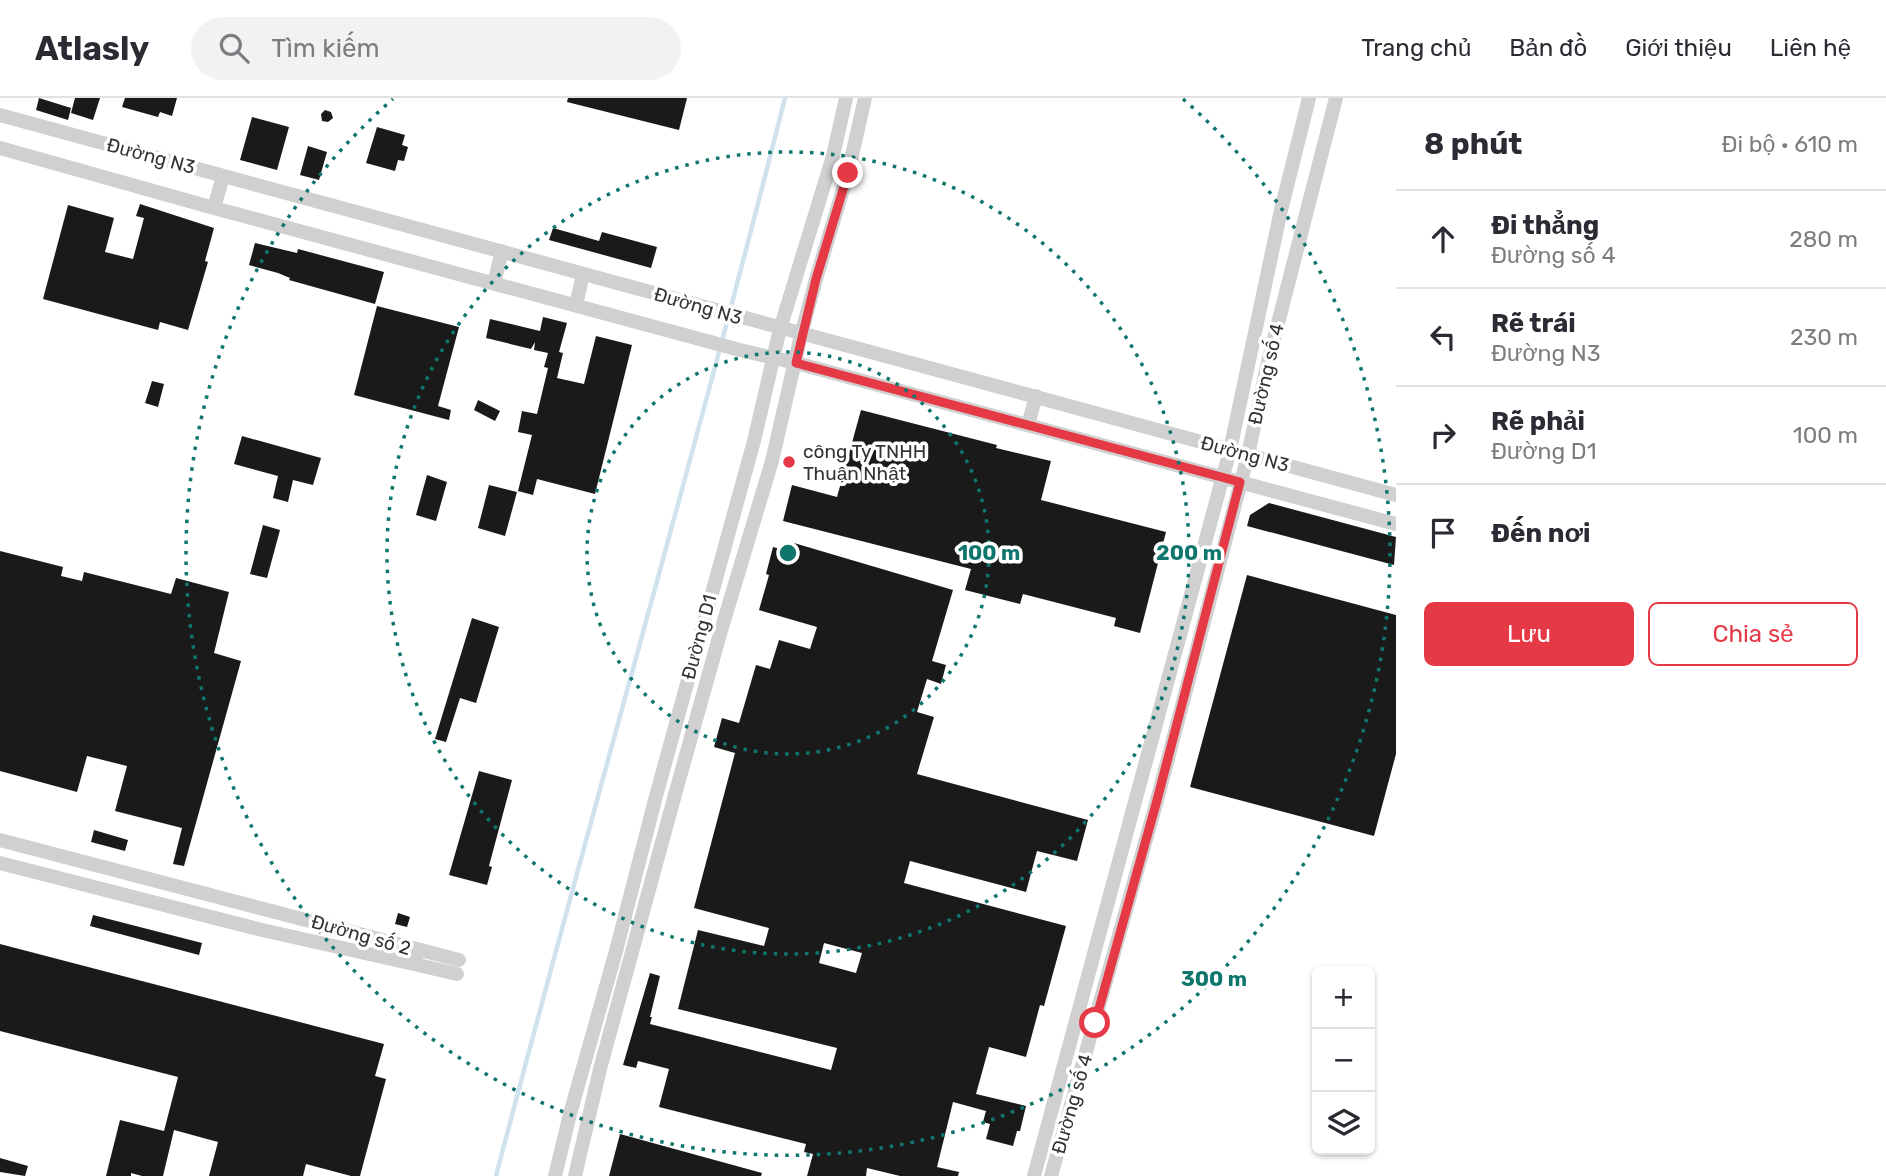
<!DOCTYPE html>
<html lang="vi">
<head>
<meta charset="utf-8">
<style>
  body { margin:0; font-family:Rubik,sans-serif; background:#f2f2f3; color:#2b2b33 }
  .controls { position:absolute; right:21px; bottom:21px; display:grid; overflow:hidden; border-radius:10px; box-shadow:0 2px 5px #0004 }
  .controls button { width:63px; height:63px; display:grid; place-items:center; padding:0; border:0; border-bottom:2px solid #e1e1e2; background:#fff; color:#2b2b33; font:35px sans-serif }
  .stop { position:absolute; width:21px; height:21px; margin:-16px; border:5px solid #e63946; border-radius:50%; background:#fff }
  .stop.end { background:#e63946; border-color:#fff; box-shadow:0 2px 7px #0008 }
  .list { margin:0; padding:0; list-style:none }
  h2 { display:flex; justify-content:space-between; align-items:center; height:91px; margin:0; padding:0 28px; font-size:30px }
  h2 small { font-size:23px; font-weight:400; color:#7c7c81 }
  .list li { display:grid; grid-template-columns:46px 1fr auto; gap:21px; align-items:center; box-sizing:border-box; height:98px; padding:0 28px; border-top:2px solid #e1e1e2 }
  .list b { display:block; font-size:26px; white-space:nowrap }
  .list p { margin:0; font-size:23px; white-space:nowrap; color:#7c7c81 }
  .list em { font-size:23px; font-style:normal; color:#7c7c81 }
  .actions { display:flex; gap:14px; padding:21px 28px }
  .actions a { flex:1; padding:16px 0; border:2px solid #e63946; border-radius:10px; text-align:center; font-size:24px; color:#e63946 }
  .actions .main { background:#e63946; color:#fff }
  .icon { flex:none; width:38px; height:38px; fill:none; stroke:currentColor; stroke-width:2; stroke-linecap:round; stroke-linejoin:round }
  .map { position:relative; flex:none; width:1396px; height:1078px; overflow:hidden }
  header { display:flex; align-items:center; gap:42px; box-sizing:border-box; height:98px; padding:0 35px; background:#fff; border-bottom:2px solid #e1e1e2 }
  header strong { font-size:33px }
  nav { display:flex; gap:38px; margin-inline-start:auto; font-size:24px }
  .search { width:490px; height:63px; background:#f2f2f3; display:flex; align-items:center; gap:18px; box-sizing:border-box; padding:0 24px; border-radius:38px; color:#7c7c81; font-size:26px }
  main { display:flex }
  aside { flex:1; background:#fff }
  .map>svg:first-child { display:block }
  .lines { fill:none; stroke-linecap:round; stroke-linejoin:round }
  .stream { stroke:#cfe2ee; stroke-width:4.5 }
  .building { fill:#1a1a1a; fill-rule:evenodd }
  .minor { stroke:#d0d0d0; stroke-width:14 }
  .route { stroke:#e63946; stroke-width:9 }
  .ring { fill:none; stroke:#0f766e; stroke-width:3.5; stroke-dasharray:3.5 7 }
  .poi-dot { fill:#e63946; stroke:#fff; stroke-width:2.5 }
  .labels { text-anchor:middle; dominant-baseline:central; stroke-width:7; stroke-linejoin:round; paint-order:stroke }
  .street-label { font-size:19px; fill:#333; stroke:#fff }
  .poi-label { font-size:19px; fill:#333; stroke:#fff; text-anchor:start }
  .centre { fill:#0f766e; stroke:#fff; stroke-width:3.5 }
  .ring-label { font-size:21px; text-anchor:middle; font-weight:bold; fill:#0f766e; stroke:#fff; stroke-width:7; stroke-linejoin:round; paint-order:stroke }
</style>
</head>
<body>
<header>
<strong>Atlasly</strong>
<div class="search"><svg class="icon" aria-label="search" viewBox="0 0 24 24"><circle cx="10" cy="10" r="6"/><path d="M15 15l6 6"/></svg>Tìm kiếm</div>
<nav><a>Trang chủ</a><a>Bản đồ</a><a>Giới thiệu</a><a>Liên hệ</a></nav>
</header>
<main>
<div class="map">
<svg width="1396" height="1078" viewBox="0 0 1396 1078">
  <rect width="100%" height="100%" fill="#fff"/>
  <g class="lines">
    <path class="stream" d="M496,1078C590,718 694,361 785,0"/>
  </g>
  <path class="building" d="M39,0L71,10L68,22L36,12Z
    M75,0H100L93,22L71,15Z
    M125,0H177L172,18L160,14L158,19L122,9Z
    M568,0H687L679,32L567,4Z
    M325,12L331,14L333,20L328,24L322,23L321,16Z
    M252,19L289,29L277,72L240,62Z
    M377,29L405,37L402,47L408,49L404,63L398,62L395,73L366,65Z
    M308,48L327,54L319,82L300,77Z
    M140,106L214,130L205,163L208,164L188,232L160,224L158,232L43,201L68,107L114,120L105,154L133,161L144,120L136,118Z
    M553,130L599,143L602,134L657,149L651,170L549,142Z
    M255,145L297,155L298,151L384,174L375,206L289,182L290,180L278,175L249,167Z
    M377,208L459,229L438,308L451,312L449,322L354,297Z
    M543,219L567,225L559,254L563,255L557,280L584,286L596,238L632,247L595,396L537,381L533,397L518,393L532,337L518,334L522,313L537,316L548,270L544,269L548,255L534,252L535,244L531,251L486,240L490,221L540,233Z
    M152,283L164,286L158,309L145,305Z
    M478,302L500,313L495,323L474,312Z
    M861,312L997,347L996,350L1051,363L1041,402L1166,434L1140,535L1114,528L1116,520L1023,496L1020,506L965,492L971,471L783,423L792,387L837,399Z
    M242,338L321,360L313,387L293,382L288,404L273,400L278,378L234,366Z
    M427,377L447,384L436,423L416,417Z
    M489,387L517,394L505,438L478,430Z
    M1269,405L1396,439L1394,467L1247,428L1250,417Z
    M263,427L280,432L267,480L250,476Z
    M794,445L953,492L932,563L946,567L941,586L927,581L917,614L934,619L917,676L1088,722L1077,763L1037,753L1026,794L910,763L904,785L1066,828L1044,908L1040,907L1026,959L989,949L976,996L1026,1008L1020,1033H1017L1013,1048L986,1041L990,1026L983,1024L986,1013L953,1004L937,1069L959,1074L958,1078H900L867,1070L866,1078H807L813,1056L804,1054L806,1046L659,1009L669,971L638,963L636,970L623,967L650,875L660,878L650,919H652L650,926L831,972L837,950L678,911L698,832L764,848L769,830L694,810L735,655L714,649L722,620L739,625L756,567L770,571L779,542L810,551L817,529L759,512L769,477L766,476L773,449L791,454ZM824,845L862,855L856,875L819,865Z
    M0,453L63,469L61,478L82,483L84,474L171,496L176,480L229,494L214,555L241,563L184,768L173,766L182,730L115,713L127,668L87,658L77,694L0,673Z
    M1247,477L1396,517V656L1374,738L1190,689Z
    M472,520L499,529L476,605L460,600L446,644L435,641Z
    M479,673L512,682L489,768L492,769L487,787L449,777Z
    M94,732L128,742L125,753L91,744Z
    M398,815L410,819L407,829L395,826Z
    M93,817L202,845L199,857L90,828Z
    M0,846L384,946L375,978L386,981L360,1078H351L306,1066L303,1078H209L218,1044L174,1032L163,1078H142L131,1075V1078H106L120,1022L164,1033L178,979L0,933Z
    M620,1036L762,1075L761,1078H609Z
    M0,1060L28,1068L25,1078L0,1074Z"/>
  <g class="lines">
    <path class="minor" d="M0,17L1396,397
      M0,50L214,110L740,252L796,265L1396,426
      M214,110L223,78
      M494,185L502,153
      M576,207L583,176
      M1028,327L1036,298
      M0,742L459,862
      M0,765L262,832L414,866L419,852
      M414,866L457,876
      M555,1078L570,1016L616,853L656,698L754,343L780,231L833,58L846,0
      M575,1078L600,971L676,693L720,536L772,363L801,237L816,181L848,75L865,0
      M1034,1078L1230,352L1281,112L1309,0
      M1051,1078L1156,706L1248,357L1267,268L1336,0"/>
  </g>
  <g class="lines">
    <path class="route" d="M848,75L816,181L796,265L1240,384L1156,706L1095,925"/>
  </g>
  <g class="ring">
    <circle cx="788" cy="455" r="201"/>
    <circle cx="788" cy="455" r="401"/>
    <path d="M1183 1A602 602 0 1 1 393 1"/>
  </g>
  <circle class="poi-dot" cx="789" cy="364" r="7"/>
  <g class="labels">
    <g class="street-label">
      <text transform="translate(151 58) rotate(15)">Đường N3</text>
      <text transform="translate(698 208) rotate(16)">Đường N3</text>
      <text transform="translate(1266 276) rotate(-77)">Đường số 4</text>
      <text transform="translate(1245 356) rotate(15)">Đường N3</text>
      <text transform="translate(699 539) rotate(-75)">Đường D1</text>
      <text transform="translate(361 837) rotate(16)">Đường số 2</text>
      <text transform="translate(1072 1006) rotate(-74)">Đường số 4</text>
    </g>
    <g class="poi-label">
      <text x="803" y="353">công Ty TNHH<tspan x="803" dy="22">Thuận Nhật</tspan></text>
    </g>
  </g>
  <circle cx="788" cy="455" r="10" class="centre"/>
  <g class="ring-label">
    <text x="989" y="462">100 m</text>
    <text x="1189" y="462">200 m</text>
    <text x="1214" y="888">300 m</text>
  </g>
</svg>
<div class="controls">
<button>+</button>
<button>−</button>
<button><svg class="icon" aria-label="layers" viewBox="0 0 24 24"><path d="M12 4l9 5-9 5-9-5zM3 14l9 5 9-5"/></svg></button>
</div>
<div class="stop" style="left:1095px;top:925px"></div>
<div class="stop end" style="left:848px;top:75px"></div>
</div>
<aside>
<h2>8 phút<small>Đi bộ · 610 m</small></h2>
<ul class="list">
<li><svg class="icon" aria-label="ahead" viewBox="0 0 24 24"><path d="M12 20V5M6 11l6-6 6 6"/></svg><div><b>Đi thẳng</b><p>Đường số 4</p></div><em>280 m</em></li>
<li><svg class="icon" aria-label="left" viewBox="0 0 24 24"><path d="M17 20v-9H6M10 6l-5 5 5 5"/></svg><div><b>Rẽ trái</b><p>Đường N3</p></div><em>230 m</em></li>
<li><svg class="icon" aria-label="right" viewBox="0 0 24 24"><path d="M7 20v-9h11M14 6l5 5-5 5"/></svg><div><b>Rẽ phải</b><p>Đường D1</p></div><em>100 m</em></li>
<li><svg class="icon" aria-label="arrive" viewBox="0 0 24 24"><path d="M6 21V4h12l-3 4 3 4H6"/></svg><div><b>Đến nơi</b></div></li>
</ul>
<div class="actions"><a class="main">Lưu</a><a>Chia sẻ</a></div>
</aside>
</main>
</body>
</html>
